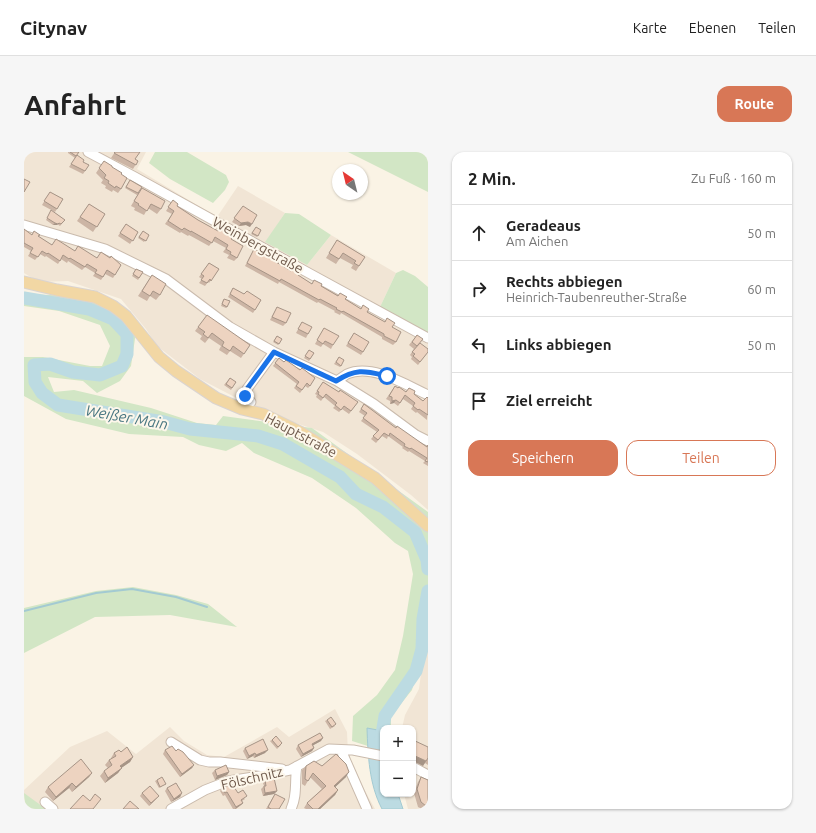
<!DOCTYPE html>
<html lang="de">
<head>
<meta charset="utf-8">
<style>
  body { margin:0; font-family:Ubuntu,sans-serif; background:#f6f6f6; color:#222 }
  .controls { position:absolute; right:12px; bottom:12px; display:grid; overflow:hidden; border-radius:8px; box-shadow:0 1px 3px #0004 }
  .controls button { width:36px; height:36px; display:grid; place-items:center; padding:0; border:0; border-bottom:1px solid #e0e0e0; background:#fff; color:#222; font:20px sans-serif }
  .compass { position:absolute; left:308px; top:12px; width:36px; height:36px; border-radius:50%; background:#fff; box-shadow:0 1px 3px #0004; rotate:325deg }
  .stop { position:absolute; width:12px; height:12px; margin:-9px; border:3px solid #1a73e8; border-radius:50%; background:#fff }
  .stop.end { background:#1a73e8; border-color:#fff; box-shadow:0 1px 4px #0008 }
  .list { margin:0; padding:0; list-style:none }
  h2 { display:flex; justify-content:space-between; align-items:center; height:52px; margin:0; padding:0 16px; font-size:17px }
  h2 small { font-size:13px; font-weight:400; color:#767676 }
  .list li { display:grid; grid-template-columns:26px 1fr auto; gap:12px; align-items:center; box-sizing:border-box; height:56px; padding:0 16px; border-top:1px solid #e0e0e0 }
  .list b { display:block; font-size:15px; white-space:nowrap }
  .list p { margin:0; font-size:13px; white-space:nowrap; color:#767676 }
  .list em { font-size:13px; font-style:normal; color:#767676 }
  .actions { display:flex; gap:8px; padding:12px 16px }
  .actions a { flex:1; padding:9px 0; border:1px solid #d87756; border-radius:12px; text-align:center; font-size:14px; color:#d87756 }
  .actions .main { background:#d87756; color:#fff }
  .icon { flex:none; width:22px; height:22px; fill:none; stroke:currentColor; stroke-width:2; stroke-linecap:round; stroke-linejoin:round }
  .map { position:relative; flex:none; width:404px; height:657px; overflow:hidden; border-radius:12px }
  header { display:flex; align-items:center; gap:24px; box-sizing:border-box; height:56px; padding:0 20px; background:#fff; border-bottom:1px solid #e0e0e0 }
  header strong { font-size:19px }
  nav { display:flex; gap:22px; margin-inline-start:auto; font-size:14px }
  .intro { display:flex; align-items:center; justify-content:space-between; box-sizing:border-box; height:96px; padding:0 24px }
  h1 { margin:0; font-size:28px }
  .button { padding:10px 18px; border-radius:12px; background:#d87756; color:#fff; font-size:14px; font-weight:700 }
  main { display:flex; gap:24px; padding:0 24px }
  aside { flex:1; background:#fff; border-radius:12px; box-shadow:0 1px 3px #0004 }
  .map>svg:first-child { display:block }
  .residential { fill:#f1e5d5 }
  .green { fill:#d2e6c5 }
  .water { fill:#bcdbe2; stroke:#a3cad2 }
  .lines { fill:none; stroke-linecap:round; stroke-linejoin:round }
  .stream { stroke:#a3cad2; stroke-width:2 }
  .river { stroke:#bcdbe2; stroke-width:13 }
  .minor-casing { stroke:#cabbad; stroke-width:11 }
  .major-casing { stroke:#dad4d1; stroke-width:13 }
  .minor { stroke:#fff; stroke-width:9 }
  .major { stroke:#f2d7a4; stroke-width:11 }
  .wall { fill:#ccb5a5 }
  .shaded-wall { fill:#a69486 }
  .building { fill:#edd3c0; stroke:#a69486 }
  .route { stroke:#1a73e8; stroke-width:5 }
  .labels { text-anchor:middle; dominant-baseline:central; stroke-width:4; stroke-linejoin:round; paint-order:stroke }
  .street-label { font-size:14px; fill:#705b4d; stroke:#fdf7eb }
  .water-label { font-size:15px; font-style:italic; fill:#497782; stroke:#fdf7eb }
</style>
</head>
<body>
<header>
<strong>Citynav</strong>
<nav><a>Karte</a><a>Ebenen</a><a>Teilen</a></nav>
</header>
<div class="intro"><h1>Anfahrt</h1><a class="button">Route</a></div>
<main>
<div class="map">
<svg width="404" height="657" viewBox="0 0 404 657">
  <rect width="100%" height="100%" fill="#faf3e5"/>
  <path class="residential" d="M0,0H122L113,17L193,65L214,34L261,61L242,90L283,113L307,83L372,121L356,155L404,182V358L387,343L333,302L299,280L256,266L230,255L176,227L133,194L122,177L97,147L44,129L15,130L0,121Z
    M404,467V657H384L380,642H389V576H378L381,563L395,537Z
    M311,557L323,580L324,602L340,637L351,657H13L0,643V638L46,595L83,579L112,602L146,575L160,589L183,603L200,605L253,575L265,585Z"/>
  <path class="green" d="M131,0H163L202,23L205,30L201,38L189,51L146,27L125,11Z
    M324,0H404V40Z
    M261,61L275,62L307,83L283,113L241,90Z
    M379,118L391,124L404,135V182L356,155L372,121Z
    M0,142L52,144L89,157L113,173L107,214L96,229L73,241L59,229L24,225L30,240L50,238L127,256L173,271L192,273L199,264L288,276L404,360V449L398,498L388,538L367,564V576H359V596L347,595L328,589L329,564L353,543L371,518L379,484L389,422L384,399L371,391L332,356L288,326L230,301L218,291L202,299L175,293L159,285L105,282L42,267L0,244V205H19L66,214H78L86,194L76,173L35,159L0,154Z
    M109,435L152,443L184,452L213,475L146,463L71,465L0,501V456L72,439Z
    M0,641L22,657H1Z"/>
  <path class="water" d="M343,576L359,579V642H374L379,657H358C345,632 344,604 343,576Z"/>
  <g class="lines">
    <path class="stream" d="M0,459L72,441L108,437L152,445L183,455"/>
    <path class="river" d="M0,146L65,157L89,167L103,182V202L98,214L76,223L49,220L26,212L10,213L11,230L18,241L34,253L140,270L166,277L234,284L259,292L316,325L332,342L359,355L391,380L403,408L404,417
      M358,595L357,588L361,564L392,519L398,497L399,467L404,439"/>
    <g class="minor-casing">
      <path id="minor" d="M64,0L111,25L281,119L404,186
        M0,73L81,97L142,127L206,175L250,200L313,229L350,252L392,283L404,289
        M313,229C316,227 320,224 323,222C348,211 382,233 404,243
        M227,250L221,244L223,237L250,200
        M147,590L176,608L185,610H196L258,617
        M317,598L343,657
        M389,615L404,623
        M21,650L29,657
        M147,657L181,638L204,629L242,623L266,618L305,597L329,598L359,604
        M267,657C274,642 270,630 273,614"/>
    </g>
    <g class="major-casing">
      <path id="major" d="M0,130L33,138L71,145L89,154L102,164L135,205L152,219L192,246L218,257L239,262L276,280L351,326L404,374"/>
    </g>
    <use href="#minor" class="minor"/>
    <use href="#major" class="major"/>
  </g>
  <path class="wall" d="M44,0H55L51,6L44,1Z
    M91,0H116L111,7L114,9L109,17L87,6Z
    M53,3L59,10L65,13L59,22L45,15Z
    M80,9L97,22V37L94,41L89,38L88,40L81,36L82,34L77,31L79,28L72,21Z
    M106,28L115,40L137,57L133,62L124,56L120,63L110,58L111,56L107,54L114,42L113,43L101,36Z
    M26,40L39,47L31,60L18,53Z
    M149,48L153,54L174,68L194,79L197,75L207,87L213,106L210,109L203,106L205,103L199,100L202,96L189,89L185,94L165,83L164,84L157,80L156,81L141,72L148,62L142,59Z
    M65,52L81,62L69,80L53,69Z
    M219,54L226,75L222,73L215,74L208,70Z
    M27,58L41,68L36,74L33,72V73H29L22,68Z
    M102,72L114,80L106,92L94,84Z
    M232,75L237,78L233,85L227,82Z
    M0,77L8,83L14,84L28,93L51,99L73,106H86L97,113L89,126L81,122L77,128L69,124L71,121L61,115L58,118L44,109L43,111L37,107L34,112L22,104L21,105L16,102L11,108L4,104L7,99L0,95Z
    M119,79L125,83L120,90L114,86Z
    M313,88L341,105L332,119L327,116L329,113L316,106L312,112L302,106Z
    M230,97L288,132L297,134L321,147L337,157L339,153L343,160L361,170L363,166L368,175L372,190L369,193L358,187V185L317,161L316,163L310,160L311,159L294,150L293,151L255,130L254,132L221,114Z
    M185,111L195,117L185,131L184,130L181,134L175,131L178,127L175,125Z
    M112,117L119,120L114,128L108,124Z
    M128,123L136,143L132,148L126,144L123,149L114,144Z
    M209,136L220,142L237,148L229,161L204,145Z
    M199,148L203,155L202,156L197,154Z
    M253,155L262,171L259,174L246,168Z
    M278,170L284,182L282,186L272,181Z
    M174,175L226,193L217,206L206,199L203,203L195,198L197,194L185,186L181,191L176,187L178,184L171,179Z
    M300,176L309,193L307,197L299,192L297,195L291,192Z
    M393,183L395,192L404,200L394,213L387,207L388,205L386,203L390,197L385,193Z
    M253,184L258,187L254,193L249,190Z
    M328,184L339,200L337,203L322,194Z
    M285,198L290,201L285,209L280,206Z
    M315,205L317,214L316,215L310,212Z
    M255,206L286,234L284,236L281,234L276,241L270,236L273,232L249,214Z
    M206,226L212,230L207,238L200,233Z
    M299,230L315,240L334,250L325,262L318,257L315,260L309,256L311,254L300,245L297,249L292,245L293,243L291,242Z
    M371,234L382,240L385,236L390,242L399,249L404,246L403,268L393,260L392,261L387,257L389,254L379,247L374,254L370,251L366,252V249L362,247Z
    M340,252L372,276L403,295L404,293V314L399,311L401,309L385,299L384,300L378,296L379,295L364,284L363,287L358,284L352,291L347,287L353,280L337,269L341,264L335,260Z
    M303,568L311,574L306,577L301,569Z
    M248,588L257,593L253,597L246,589Z
    M297,589L289,593L290,596L288,599L277,605L272,597L274,593Z
    M404,595V613L401,611L399,614Z
    M221,596L241,601L230,606L229,604L223,607L219,599Z
    M141,598L170,613L168,616L156,625L139,602Z
    M97,600L109,605L106,610L97,616L94,621L81,631L76,624L80,619L84,616L81,613L85,608L87,607V606L90,601Z
    M282,614H298L322,625L311,635L314,638L311,643L296,657H282L280,656L283,651L298,637L286,625L281,634L278,632V618Z
    M191,618L205,620L203,623L191,628L188,621Z
    M68,621L65,625L48,640L45,636L29,649L21,640L24,635Z
    M397,625L404,657H398L394,655L390,641L394,630Z
    M133,628L142,632L140,633L135,636L131,629Z
    M241,628L253,639L250,642L239,644L237,637L240,634L239,631Z
    M143,636L158,641L156,645L147,650L141,639Z
    M198,636L214,641L221,647L218,649L219,651L217,653L212,657H209L201,643L199,644L196,639Z
    M118,641L135,644L125,654L116,644Z
    M251,642L255,657H242L249,645Z"/>
  <path class="shaded-wall" d="M224,70L228,72L226,75L222,73L215,74L217,71Z
    M31,71L34,72L33,73H29Z
    M372,248L370,251L366,252L368,249Z
    M299,586L297,589L286,595L288,592Z
    M290,596L288,599L277,605L279,602Z
    M244,598L241,601L230,606L232,603Z
    M231,601L229,604L223,607L225,604Z
    M389,603L402,609L399,614L389,609Z
    M109,605L106,610L93,619L96,614Z
    M170,613L168,616L156,625L158,622Z
    M98,616L94,621L81,631L84,626Z
    M205,620L203,623L191,628L193,624Z
    M325,620L322,625L307,639L310,634Z
    M68,621L65,625L48,640L52,635Z
    M48,631L45,636L29,649L32,645Z
    M314,638L311,643L296,657H294Z
    M253,639L250,642L239,644L241,641Z
    M158,641L156,645L147,650L150,647Z
    M135,644L125,654L127,651Z
    M219,651L217,653L211,657L212,655Z
    M402,654H404V657H400Z"/>
  <path class="building" d="M46,0H55L52,4Z
    M91,0H116L111,7L114,9L112,13L90,1Z
    M53,3L60,8L59,10L65,13L61,19L47,12Z
    M80,9L88,14V15L98,21L97,22L103,26L97,37L92,34L91,36L84,31L85,29L80,26L82,23L75,16Z
    M0,27L6,30L0,40Z
    M106,28L118,35L114,41L102,35Z
    M118,36L141,49L137,57L127,52L123,59L114,53L115,52L110,49Z
    M26,40L39,47L33,57L20,49Z
    M149,48L154,52L153,54L174,68L194,79L197,75L210,83L207,87L219,94L213,106L206,102L207,100L202,97L204,93L191,85L188,91L167,79V80L160,76L158,78L144,69L150,59L144,55Z
    M65,52L81,62L73,75L56,65Z
    M219,54L233,63L228,72L224,70L217,71L210,66Z
    M27,58L41,68L37,72L35,71L34,72L31,71L23,66Z
    M102,72L114,80L109,89L96,81Z
    M232,75L237,78L234,84L228,81Z
    M0,77L8,83L10,79L16,83L14,84L28,93L32,87L51,99L54,94L73,106L77,100L86,106L87,104L97,113L91,123L83,118L79,125L71,121L73,118L63,112L61,115L46,106L45,107L39,103L36,109L24,101L23,102L18,99L14,105L6,101L9,96L0,91Z
    M119,79L125,83L122,89L115,85Z
    M313,88L341,105L335,114L330,111L332,109L319,101L315,107L305,101Z
    M230,97L247,106V107L267,119L269,115L276,119L274,123L288,132L290,128L298,132L297,134L314,144L316,141L323,145L321,147L337,157L339,153L345,157L343,160L361,170L363,166L371,171L368,175L377,180L372,190L360,184V182L319,159L318,160L312,157L313,156L296,147L295,148L257,127L256,129L223,111Z
    M185,111L195,117L187,129L186,127L183,131L177,128L180,124L177,122Z
    M112,117L119,120L115,126L109,122Z
    M128,123L142,132L136,143L129,139L126,144L118,139Z
    M209,136L220,142L223,139L237,148L231,158L206,142Z
    M200,147L206,149L203,155L198,152Z
    M253,155L267,161L262,171L248,165Z
    M183,163L226,193L220,202L209,194L206,199L198,194L200,190L188,181L184,186L179,182L181,180L174,175Z
    M278,170L288,175L284,182L274,177Z
    M300,176L315,184L309,193L301,189L299,192L293,188Z
    M330,181L345,190L339,200L324,191Z
    M393,183L399,187L393,194L388,190Z
    M253,184L258,187L255,192L250,189Z
    M396,191L404,197V200L396,210L389,204L391,202L388,200Z
    M285,198L290,201L286,207L281,204Z
    M315,205L320,208L317,214L312,210Z
    M255,206L260,210L262,208L276,218L278,216L291,226L286,234L283,231L278,238L272,234L275,230L251,211Z
    M206,226L212,230L208,236L202,232Z
    M299,230L315,240L316,238L334,250L327,259L320,254L317,258L311,253L313,251L302,242L299,246L294,242L295,240L293,239Z
    M371,234L374,236L375,235L382,240L385,236L391,239L390,242L399,249L403,245L404,246V263L395,257L394,258L389,254L391,251L381,243L376,251L372,248L368,249V245L365,244Z
    M340,252L372,276L373,274L403,295L404,293V310L401,309L403,306L387,296L386,297L380,294L381,292L366,281L365,284L360,281L354,288L349,284L355,278L339,266L343,261L337,257Z
    M307,565L312,572L308,575L303,568Z
    M296,581L299,586L288,592L290,596L279,602L274,593Z
    M252,584L258,591L254,595L248,588Z
    M239,587L244,598L232,603L231,601L225,604L221,596Z
    M389,588L404,595V606L402,609L389,603Z
    M148,594L152,599L154,597L159,600L170,613L158,622L141,598Z
    M103,595L109,605L96,614L98,616L84,626L80,619L88,613L85,608L92,604L90,601L95,598L97,600Z
    M312,602L322,612L325,620L310,634L314,638L294,657H289L283,651L302,634L289,621L284,629L281,627L282,614L290,609L298,614Z
    M57,607L68,621L52,635L48,631L32,645L24,635Z
    M202,613L205,620L193,624L191,618Z
    M138,625L142,632L136,635L133,628Z
    M397,625L404,628V654H402L397,650L393,637Z
    M250,626L253,639L241,641L240,634H242L241,628Z
    M152,631L158,641L150,647L143,636Z
    M208,632L214,641L219,638L223,644L217,648L219,651L212,655L203,640L201,641L198,636Z
    M126,634L135,644L127,651L118,641Z
    M71,642L77,647L69,657H46L59,643L66,649Z
    M251,642L261,647L255,657H247L244,655Z
    M106,649L115,657H99Z"/>
  <g class="lines">
    <path class="route" d="M221,244L223,237L250,200L312,229C333,216 341,219 363,224"/>
  </g>
  <g class="labels">
    <g class="street-label">
      <text transform="translate(234 93) rotate(29)">Weinbergstraße</text>
      <text transform="translate(277 283) rotate(28)">Hauptstraße</text>
      <text transform="translate(228 626) rotate(-13)">Fölschnitz</text>
    </g>
    <g class="water-label">
      <text transform="translate(103 265) rotate(10)">Weißer Main</text>
    </g>
  </g>
</svg>
<div class="controls">
<button>+</button>
<button>−</button>
</div>
<svg class="compass" viewBox="-18 -18 36 36"><path d="M0-13l5 13h-10z" fill="#e53935"/><path d="M0 13l5-13h-10z" fill="#767676"/></svg>
<div class="stop" style="left:363px;top:224px"></div>
<div class="stop end" style="left:221px;top:244px"></div>
</div>
<aside>
<h2>2 Min.<small>Zu Fuß · 160 m</small></h2>
<ul class="list">
<li><svg class="icon" aria-label="ahead" viewBox="0 0 24 24"><path d="M12 20V5M6 11l6-6 6 6"/></svg><div><b>Geradeaus</b><p>Am Aichen</p></div><em>50 m</em></li>
<li><svg class="icon" aria-label="right" viewBox="0 0 24 24"><path d="M7 20v-9h11M14 6l5 5-5 5"/></svg><div><b>Rechts abbiegen</b><p>Heinrich-Taubenreuther-Straße</p></div><em>60 m</em></li>
<li><svg class="icon" aria-label="left" viewBox="0 0 24 24"><path d="M17 20v-9H6M10 6l-5 5 5 5"/></svg><div><b>Links abbiegen</b></div><em>50 m</em></li>
<li><svg class="icon" aria-label="arrive" viewBox="0 0 24 24"><path d="M6 21V4h12l-3 4 3 4H6"/></svg><div><b>Ziel erreicht</b></div></li>
</ul>
<div class="actions"><a class="main">Speichern</a><a>Teilen</a></div>
</aside>
</main>
</body>
</html>
